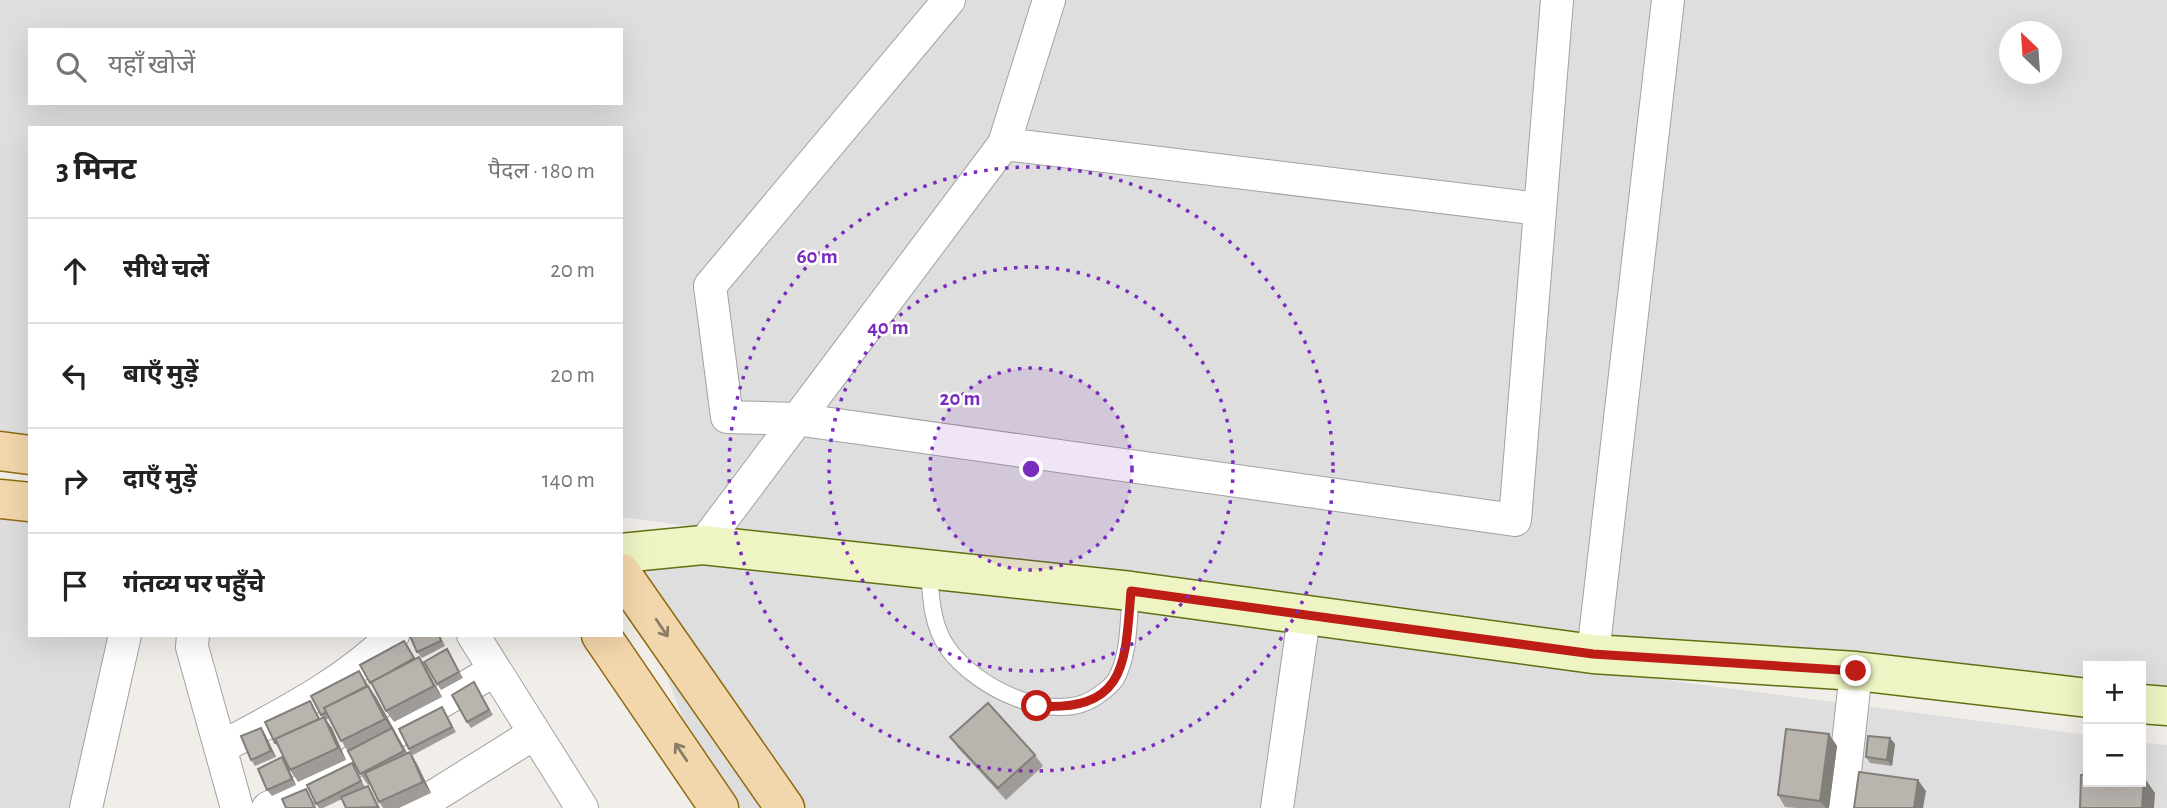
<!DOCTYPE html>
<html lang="hi">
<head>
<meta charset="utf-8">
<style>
  body { margin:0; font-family:"Alegreya Sans","Noto Sans Devanagari",sans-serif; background:#f2f2f2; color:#222 }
  .controls { position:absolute; right:21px; bottom:21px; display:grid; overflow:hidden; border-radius:0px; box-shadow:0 7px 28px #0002 }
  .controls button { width:63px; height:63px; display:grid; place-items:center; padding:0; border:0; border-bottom:2px solid #e0e0e0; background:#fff; color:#222; font:35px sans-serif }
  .compass { position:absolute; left:1999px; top:21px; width:63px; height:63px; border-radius:50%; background:#fff; box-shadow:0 7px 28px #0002; rotate:335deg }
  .stop { position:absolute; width:21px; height:21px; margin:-16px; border:5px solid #bd1d15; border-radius:50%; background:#fff }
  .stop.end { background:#bd1d15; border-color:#fff; box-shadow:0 2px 7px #0008 }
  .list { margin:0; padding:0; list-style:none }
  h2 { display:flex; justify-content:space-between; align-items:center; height:91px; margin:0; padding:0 28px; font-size:30px }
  h2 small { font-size:23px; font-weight:400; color:#767676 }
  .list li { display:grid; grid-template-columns:46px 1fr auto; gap:21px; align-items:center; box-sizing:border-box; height:105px; padding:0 28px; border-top:2px solid #e0e0e0 }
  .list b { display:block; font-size:26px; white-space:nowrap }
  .list em { font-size:23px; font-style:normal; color:#767676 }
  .icon { flex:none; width:38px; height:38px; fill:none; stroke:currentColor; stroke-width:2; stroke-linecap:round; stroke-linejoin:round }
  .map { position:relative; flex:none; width:2167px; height:808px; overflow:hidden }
  .search { position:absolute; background:#fff; box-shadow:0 7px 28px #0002; left:28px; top:28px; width:595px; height:77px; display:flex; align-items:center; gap:18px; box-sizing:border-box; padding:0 24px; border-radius:0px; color:#767676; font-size:26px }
  .panel { position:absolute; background:#fff; box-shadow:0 7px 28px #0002; left:28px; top:126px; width:595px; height:511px; border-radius:0px }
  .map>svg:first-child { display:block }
  .residential { fill:#dfdede; fill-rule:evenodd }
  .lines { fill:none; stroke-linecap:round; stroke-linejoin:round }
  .lane-casing { stroke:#a2a2a2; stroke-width:18 }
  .street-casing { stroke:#a2a2a2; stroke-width:34 }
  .secondary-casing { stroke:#617011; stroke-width:41 }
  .primary-casing { stroke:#8f6b10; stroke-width:41 }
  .lane { stroke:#fff; stroke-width:16 }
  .street { stroke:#fff; stroke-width:32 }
  .secondary { stroke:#eff4c4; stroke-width:38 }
  .primary { stroke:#f3d7ac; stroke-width:38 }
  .wall { fill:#a09b96 }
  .shaded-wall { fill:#827e7a }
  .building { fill:#bab4af; stroke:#827e7a; stroke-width:2 }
  .oneway { stroke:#8a7c66 }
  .route { stroke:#bd1d15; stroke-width:9 }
  .ring { fill:none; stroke:#7b2cbf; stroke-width:3.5; stroke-dasharray:3.5 7 }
  .centre { fill:#7b2cbf; stroke:#fff; stroke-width:3.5 }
  .ring-label { font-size:21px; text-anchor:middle; font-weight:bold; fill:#7b2cbf; stroke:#fff; stroke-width:5; stroke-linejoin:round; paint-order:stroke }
</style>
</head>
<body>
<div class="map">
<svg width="2167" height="808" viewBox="0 0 2167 808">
  <rect width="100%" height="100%" fill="#f1eee9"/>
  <path class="residential" d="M0,0H2167V723L2141,719V666H2088V712L621,517V128H30V438L0,434ZM30,30H621V103H30ZM2010,32H2052V74H2010Z
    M0,499L30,502V635H125L86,808H0Z
    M705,555L2088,735V782H2141V742L2167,745V808H718L622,562Z"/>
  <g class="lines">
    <g class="lane-casing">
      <path id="lane" d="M929,570C931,596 931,623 947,647C974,687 1057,729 1100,694C1106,690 1112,685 1116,679C1130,653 1128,621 1131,591"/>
    </g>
    <g class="street-casing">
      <path id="street" d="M949,0L710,286L727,417L795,419L1515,520L1557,0
        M1004,144L1540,209
        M703,545L1004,144L1049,0
        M193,635L192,647L237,808
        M473,635L582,808
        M1593,654L1668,0
        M220,748C281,715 344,684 393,635
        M86,808L125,635
        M268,808L341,770L427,710L495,670
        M415,808L535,733
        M1277,808L1304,617
        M1841,808L1856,671"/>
    </g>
    <g class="secondary-casing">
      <path id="secondary" d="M621,553L703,545L1131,591L1593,654L1856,671L2088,698
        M2141,704L2167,706"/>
    </g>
    <g class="primary-casing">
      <path id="primary" d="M0,451L30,455
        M0,499L30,502
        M621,573L785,808
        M601,635L719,808"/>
    </g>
    <use href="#lane" class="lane"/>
    <use href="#street" class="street"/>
    <use href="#secondary" class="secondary"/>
    <use href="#primary" class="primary"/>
  </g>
  <path class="wall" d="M440,635L445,646L422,658L417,652Z
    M408,647L415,659L426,668L442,697L394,722L386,711L375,689L370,683Z
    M447,649L463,678L441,690L437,684Z
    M359,671L376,697L407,753L410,752L417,764L431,793L399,808H383L379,802L370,784L368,785L360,774L329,718L326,720L332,728L346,760L298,782L290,770L280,749L275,743L310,701L320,719L323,717L321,715Z
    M474,682L493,715L471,728L467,722Z
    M446,713L456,732L413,755L409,749Z
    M261,728L265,734L276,757L255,766L251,760Z
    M1829,734L1837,746L1829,808H1797L1785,807L1778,795Z
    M950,737L1035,755L1043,766L1006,800L958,748Z
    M1895,744L1892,766L1870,763L1866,757Z
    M282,757L286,763L296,785L272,796L267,790Z
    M352,763L365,787L368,786L372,792L380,808H346L342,799L323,808H319L316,804Z"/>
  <path class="shaded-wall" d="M419,657L426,668L442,697L434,686Z
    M368,686L376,697L412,762L385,719Z
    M324,717L332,728L346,760L338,748Z
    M261,728L265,734L276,757L271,751Z
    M1829,734L1837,746L1829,808H1826L1820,801Z
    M1890,738L1895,744L1892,766L1887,760Z
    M410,752L417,764L431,793L423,782Z
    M282,757L286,763L296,785L292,779Z
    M2144,777L2155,793L2154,808H2142Z
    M1918,780L1926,791L1923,808H1914Z"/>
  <path class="building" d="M412,635H439L441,641L417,652L410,636Z
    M404,641L414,658L370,683L360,665Z
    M447,649L459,672L437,684L424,662Z
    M419,657L434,686L386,711L371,682Z
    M359,671L367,686L324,708L326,712L321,715L311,696Z
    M474,682L489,710L467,722L452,695Z
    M368,686L385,719L341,741L324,708Z
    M310,701L319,719L275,739L277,742L275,743L265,722Z
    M988,703L1035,755L998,788L950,737Z
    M442,707L452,727L409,749L399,729Z
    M324,717L338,748L290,770L275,739Z
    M261,728L271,751L251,760L241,736Z
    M392,728L404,751L360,774L348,751Z
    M1786,729L1829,734L1820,801L1778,795Z
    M1868,736L1890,738L1887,760L1866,757Z
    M410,752L423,782L379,802L365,773Z
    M282,757L292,779L267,790L258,769Z
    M352,763L361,781L316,804L307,785Z
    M1859,772L1918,780L1914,808H1854Z
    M2081,775H2088V782H2141V777H2144L2142,808H2080Z
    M368,786L378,807L346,808L341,797Z
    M306,789L315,808H286L282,799Z"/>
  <defs><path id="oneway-shaft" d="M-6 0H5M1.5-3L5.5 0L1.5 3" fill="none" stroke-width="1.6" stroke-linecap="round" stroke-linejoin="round" transform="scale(1.75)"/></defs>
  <g class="oneway">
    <use href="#oneway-shaft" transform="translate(662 628) rotate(56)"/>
    <use href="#oneway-shaft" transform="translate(681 752) rotate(-124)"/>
  </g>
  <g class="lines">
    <path class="route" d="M1037,706C1127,712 1125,663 1131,591L1593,654L1856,671"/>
  </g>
  <circle cx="1031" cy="469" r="101" fill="#7b2cbf" fill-opacity=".12"/>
  <g class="ring">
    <circle cx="1031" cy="469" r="101"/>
    <circle cx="1031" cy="469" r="202"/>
    <circle cx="1031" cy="469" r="302"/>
  </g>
  <circle cx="1031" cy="469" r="10" class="centre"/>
  <g class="ring-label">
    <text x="817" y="263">60 m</text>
    <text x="888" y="334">40 m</text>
    <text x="960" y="405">20 m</text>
  </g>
</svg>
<div class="controls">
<button>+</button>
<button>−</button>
</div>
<svg class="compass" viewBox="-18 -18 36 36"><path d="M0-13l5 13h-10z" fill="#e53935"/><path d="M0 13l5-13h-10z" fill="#767676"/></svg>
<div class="stop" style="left:1037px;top:706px"></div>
<div class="stop end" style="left:1856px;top:671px"></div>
<div class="search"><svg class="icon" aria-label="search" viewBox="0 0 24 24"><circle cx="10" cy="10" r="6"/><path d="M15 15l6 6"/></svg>यहाँ खोजें</div>
<section class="panel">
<h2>3 मिनट<small>पैदल · 180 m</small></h2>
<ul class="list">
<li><svg class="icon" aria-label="ahead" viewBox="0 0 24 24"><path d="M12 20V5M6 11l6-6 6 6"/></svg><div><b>सीधे चलें</b></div><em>20 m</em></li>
<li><svg class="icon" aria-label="left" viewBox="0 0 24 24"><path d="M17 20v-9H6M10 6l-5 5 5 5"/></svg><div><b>बाएँ मुड़ें</b></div><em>20 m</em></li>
<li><svg class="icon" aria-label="right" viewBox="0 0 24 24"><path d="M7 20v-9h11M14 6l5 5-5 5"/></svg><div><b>दाएँ मुड़ें</b></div><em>140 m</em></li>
<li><svg class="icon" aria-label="arrive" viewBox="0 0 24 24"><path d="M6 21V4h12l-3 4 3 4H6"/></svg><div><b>गंतव्य पर पहुँचे</b></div></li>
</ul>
</section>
</div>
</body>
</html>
